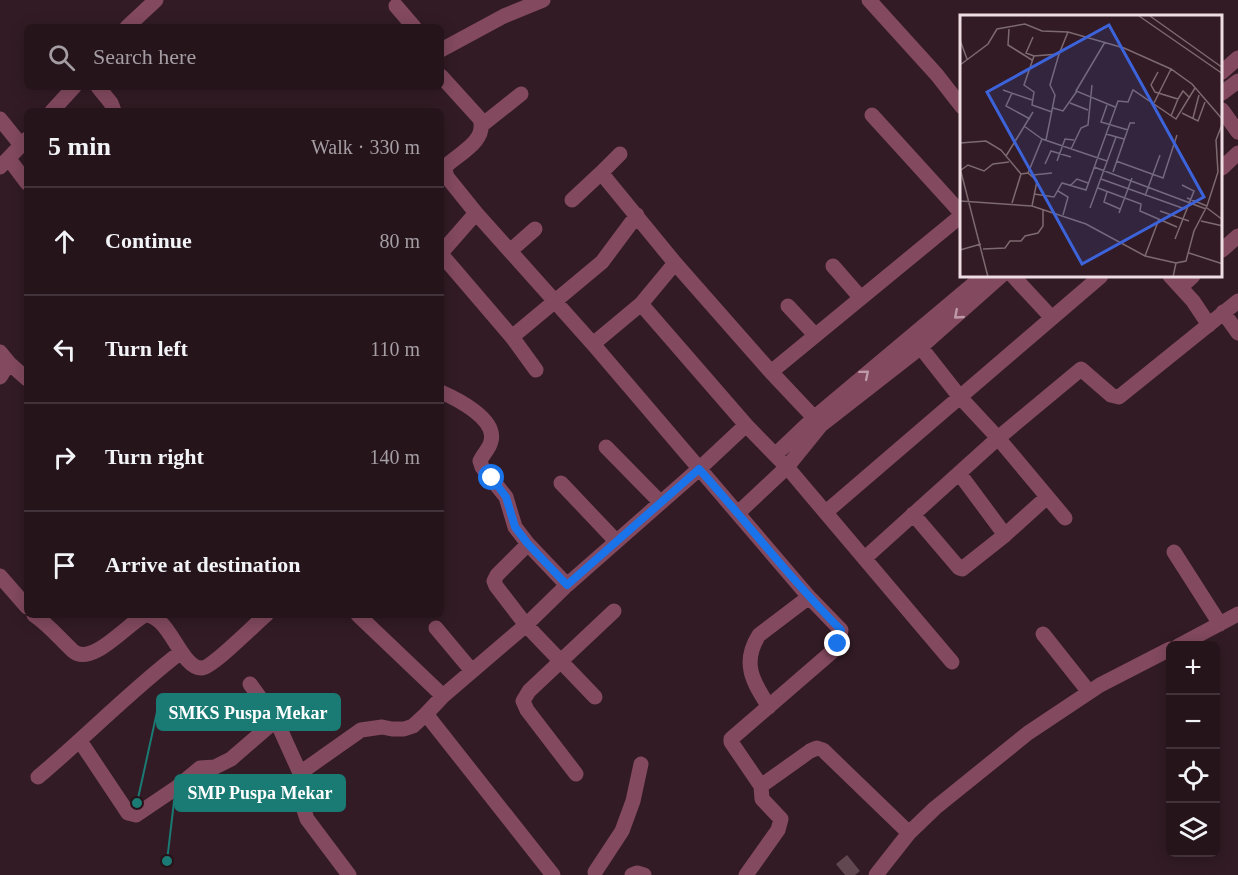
<!DOCTYPE html>
<html lang="en">
<head>
<meta charset="utf-8">
<style>
  body { margin:0; font-family:"Times New Roman",serif; background:#2e1d24; color:#f1f3f6 }
  .controls { position:absolute; right:18px; bottom:18px; display:grid; overflow:hidden; border-radius:9px; box-shadow:0 3px 15px #0003 }
  .controls button { width:54px; height:54px; display:grid; place-items:center; padding:0; border:0; border-bottom:2px solid #42333a; background:#26141b; color:#f1f3f6; font:30px sans-serif }
  .stop { position:absolute; width:18px; height:18px; margin:-14px; border:4px solid #1a73e8; border-radius:50%; background:#fff }
  .stop.end { background:#1a73e8; border-color:#fff; box-shadow:0 2px 6px #0008 }
  .list { margin:0; padding:0; list-style:none }
  h2 { display:flex; justify-content:space-between; align-items:center; height:78px; margin:0; padding:0 24px; font-size:26px }
  h2 small { font-size:20px; font-weight:400; color:#a49ea3 }
  .list li { display:grid; grid-template-columns:39px 1fr auto; gap:18px; align-items:center; box-sizing:border-box; height:108px; padding:0 24px; border-top:2px solid #42333a }
  .list b { display:block; font-size:22px; white-space:nowrap }
  .list em { font-size:20px; font-style:normal; color:#a49ea3 }
  .icon { flex:none; width:33px; height:33px; fill:none; stroke:currentColor; stroke-width:2; stroke-linecap:round; stroke-linejoin:round }
  .map { position:relative; flex:none; width:1238px; height:875px; overflow:hidden }
  .search { position:absolute; background:#26141b; box-shadow:0 3px 15px #0003; left:24px; top:24px; width:420px; height:66px; display:flex; align-items:center; gap:15px; box-sizing:border-box; padding:0 21px; border-radius:9px; color:#a49ea3; font-size:22px }
  .panel { position:absolute; background:#26141b; box-shadow:0 3px 15px #0003; left:24px; top:108px; width:420px; height:510px; border-radius:9px }
  .map>svg:first-child { display:block }
  .building { fill:#614750 }
  .lines { fill:none; stroke-linecap:round; stroke-linejoin:round }
  .minor { stroke:#83495f; stroke-width:15 }
  .oneway { stroke:#be9aa7 }
  .route { stroke:#1a73e8; stroke-width:8 }
  .inset-road { fill:none; stroke:#7d6970; stroke-width:1.5 }
  .view { fill:#3c63da; fill-opacity:0.15; stroke:#3c63da; stroke-width:3 }
  .inset-edge { fill:none; stroke:#eedde2; stroke-width:3 }
  .leader { fill:none; stroke:#1a7b74; stroke-width:2 }
  .callout-dot { fill:#1a7b74; stroke:#28121a; stroke-width:2 }
  .callout { fill:#1a7b74; stroke:#1a7b74; stroke-width:2 }
  .callout-label { font-size:18px; text-anchor:middle; font-weight:bold; fill:#fff }
</style>
</head>
<body>
<div class="map">
<svg width="1238" height="875" viewBox="0 0 1238 875">
  <rect width="100%" height="100%" fill="#321b24"/>
  <path class="building" d="M847,855L860,871L855,875H845L836,864Z"/>
  <g class="lines">
    <path class="minor" d="M869,0L937,75L962,107
      M396,6L414,27
      M127,27L156,0
      M441,50L504,16L543,0
      M1222,72L1238,58
      M441,76L480,119C487,140 462,152 447,165L445,170L447,177L476,213L593,344L809,597L841,630L838,644L834,650L731,739V742L761,786L762,799L781,819L778,830L746,875
      M98,87L111,103L114,111
      M1222,93L1238,81
      M1222,110L1238,132
      M52,111L74,87
      M872,115L962,214
      M0,119L21,145
      M482,125L521,94
      M620,154L602,172L607,180L675,263L771,372L821,425
      M9,159L27,183
      M0,167L27,139
      M1222,168L1238,153
      M572,200L602,172
      M1222,250L1238,236
      M510,251L535,229
      M441,253L476,213
      M441,254L512,337L602,262L637,215
      M833,266L860,297
      M1013,276L1052,318
      M1170,276L1193,301L1209,325
      M1181,287L1193,276
      M641,304L746,425L787,467L952,662
      M788,306L815,335
      M1223,312L1238,333
      M512,337L536,370
      M915,340L959,396L998,438L1065,518
      M593,344L641,304L675,263
      M0,352L9,363L0,377
      M9,363L27,379
      M771,372L962,215
      M441,392C457,399 497,419 491,441C490,448 483,454 480,461L482,467L506,497L515,527L528,544L567,585
      M606,447L660,502
      M775,455L815,417L983,276
      M959,473L1005,535
      M561,483L616,541
      M826,512L1101,276
      M738,513L787,467L821,425L921,347L1001,276
      M913,514L959,568L962,569L1005,535L1047,497
      M528,544L497,575L494,581L496,586L526,625L595,697
      M1174,552L1220,624
      M865,558L998,438L1081,369L1111,395L1119,397L1238,301
      M0,576L27,607
      M34,615C49,625 60,639 73,651C92,667 127,624 145,615
      M147,615C171,618 181,669 202,668C213,667 254,625 266,615
      M358,615L443,696
      M436,628L472,671
      M1043,634L1089,692
      M1178,646L1238,614
      M250,684L276,720L300,773L302,804L307,819L349,875
      M769,707C753,682 741,663 759,635L809,597
      M80,741L128,813L136,815L176,788L200,768L215,767L231,759L276,720
      M300,773L361,730L382,727L392,729H404L413,726L426,714
      M576,774L527,710L523,701L529,691L614,611
      M38,777C87,736 131,690 181,652
      M761,786L810,751L817,748L823,750L909,833
      M595,872L622,831L633,801L641,764
      M553,875L426,714L443,696L526,625L567,585L699,469L746,425
      M632,875L637,873L644,875
      M876,875L909,833L935,808L1028,733L1100,685L1170,649"/>
  </g>
  <defs><path id="oneway-chevron" d="M-2-3.5L2.5 0L-2 3.5" fill="none" stroke-width="1.6" stroke-linecap="round" stroke-linejoin="round" transform="scale(1.5)"/></defs>
  <g class="oneway">
    <use href="#oneway-chevron" transform="translate(958 315) rotate(139)"/>
    <use href="#oneway-chevron" transform="translate(865 374) rotate(-40)"/>
  </g>
  <g class="lines">
    <path class="route" d="M492,478L506,497L515,527L528,544L567,585L699,469C747,522 790,579 841,630L838,644"/>
  </g>
  <g transform="translate(960 15)">
    <rect width="262" height="262" fill="#321b24"/>
    <path class="inset-road" d="M179,1L263,59M190,1L263,53M49,14L48,30L72,45M73,22L66,38L74,41M0,25L7,44M145,27L116,76L155,92M0,50L28,29L37,14L65,9L82,16L108,17L164,33L211,54L232,69L263,105M198,57L191,70L195,77L218,84L223,76L230,83M43,75L72,85M52,78L46,91L70,104M110,88L128,95M194,88L211,54M147,90L141,107L168,115M93,93L103,96L117,76M92,97L72,90L74,77L64,70L74,41L99,39L108,17M222,98L238,106L245,87M211,101L218,84M233,103L239,80M64,111L82,124M146,119L164,124M86,125L95,80L90,70L99,39M0,128L26,126L41,135L61,159M111,134L121,113L128,110L132,70M46,141L73,97M97,146L105,124L114,125M156,146L203,163L217,120M85,149L91,136L111,142M134,152L246,194M0,153L28,262M1,155L8,150L24,156L33,149L49,147M153,157L170,108H175M68,158L77,166L72,191M73,160L92,158M141,164L225,194M110,171L117,164L128,168M138,173L181,189L180,196L217,212M98,176L108,182L103,200M147,177L144,187L160,194M74,179L94,182L102,168L126,175L158,86L168,87L173,75L216,104L235,73M185,181L200,140M227,183L247,191M0,186L72,191L126,209L185,241L216,248M52,188L61,159L68,158L82,124L147,146M130,193L156,122M247,193L263,205M200,196L229,206M159,198L172,163M241,206L263,211M215,224L234,176L222,170M23,234L45,233L50,226H61L65,221L78,218L83,211V194M0,235L21,229M229,238L263,249M185,241L199,204M213,262L216,248L226,246L234,216L247,191L258,157L256,125L263,107"/>
    <path class="view" d="M149,10L244,182L122,249L27,77Z"/>
    <rect width="262" height="262" class="inset-edge"/>
  </g>
  <path class="leader" d="M137 803L157 712M167 861L175 793"/>
  <g class="callout-dot">
    <circle cx="137" cy="803" r="6"/>
    <circle cx="167" cy="861" r="6"/>
  </g>
  <g class="callout">
    <rect x="157" y="694" width="183" height="36" rx="6"/>
    <rect x="175" y="775" width="170" height="36" rx="6"/>
  </g>
  <g class="callout-label">
    <text x="248" y="719">SMKS Puspa Mekar</text>
    <text x="260" y="799">SMP Puspa Mekar</text>
  </g>
</svg>
<div class="controls">
<button>+</button>
<button>−</button>
<button><svg class="icon" aria-label="locate" viewBox="0 0 24 24"><circle cx="12" cy="12" r="6"/><path d="M12 2v4M12 18v4M2 12h4M18 12h4"/></svg></button>
<button><svg class="icon" aria-label="layers" viewBox="0 0 24 24"><path d="M12 4l9 5-9 5-9-5zM3 14l9 5 9-5"/></svg></button>
</div>
<div class="stop" style="left:492px;top:478px"></div>
<div class="stop end" style="left:838px;top:644px"></div>
<div class="search"><svg class="icon" aria-label="search" viewBox="0 0 24 24"><circle cx="10" cy="10" r="6"/><path d="M15 15l6 6"/></svg>Search here</div>
<section class="panel">
<h2>5 min<small>Walk · 330 m</small></h2>
<ul class="list">
<li><svg class="icon" aria-label="ahead" viewBox="0 0 24 24"><path d="M12 20V5M6 11l6-6 6 6"/></svg><div><b>Continue</b></div><em>80 m</em></li>
<li><svg class="icon" aria-label="left" viewBox="0 0 24 24"><path d="M17 20v-9H6M10 6l-5 5 5 5"/></svg><div><b>Turn left</b></div><em>110 m</em></li>
<li><svg class="icon" aria-label="right" viewBox="0 0 24 24"><path d="M7 20v-9h11M14 6l5 5-5 5"/></svg><div><b>Turn right</b></div><em>140 m</em></li>
<li><svg class="icon" aria-label="arrive" viewBox="0 0 24 24"><path d="M6 21V4h12l-3 4 3 4H6"/></svg><div><b>Arrive at destination</b></div></li>
</ul>
</section>
</div>
</body>
</html>
